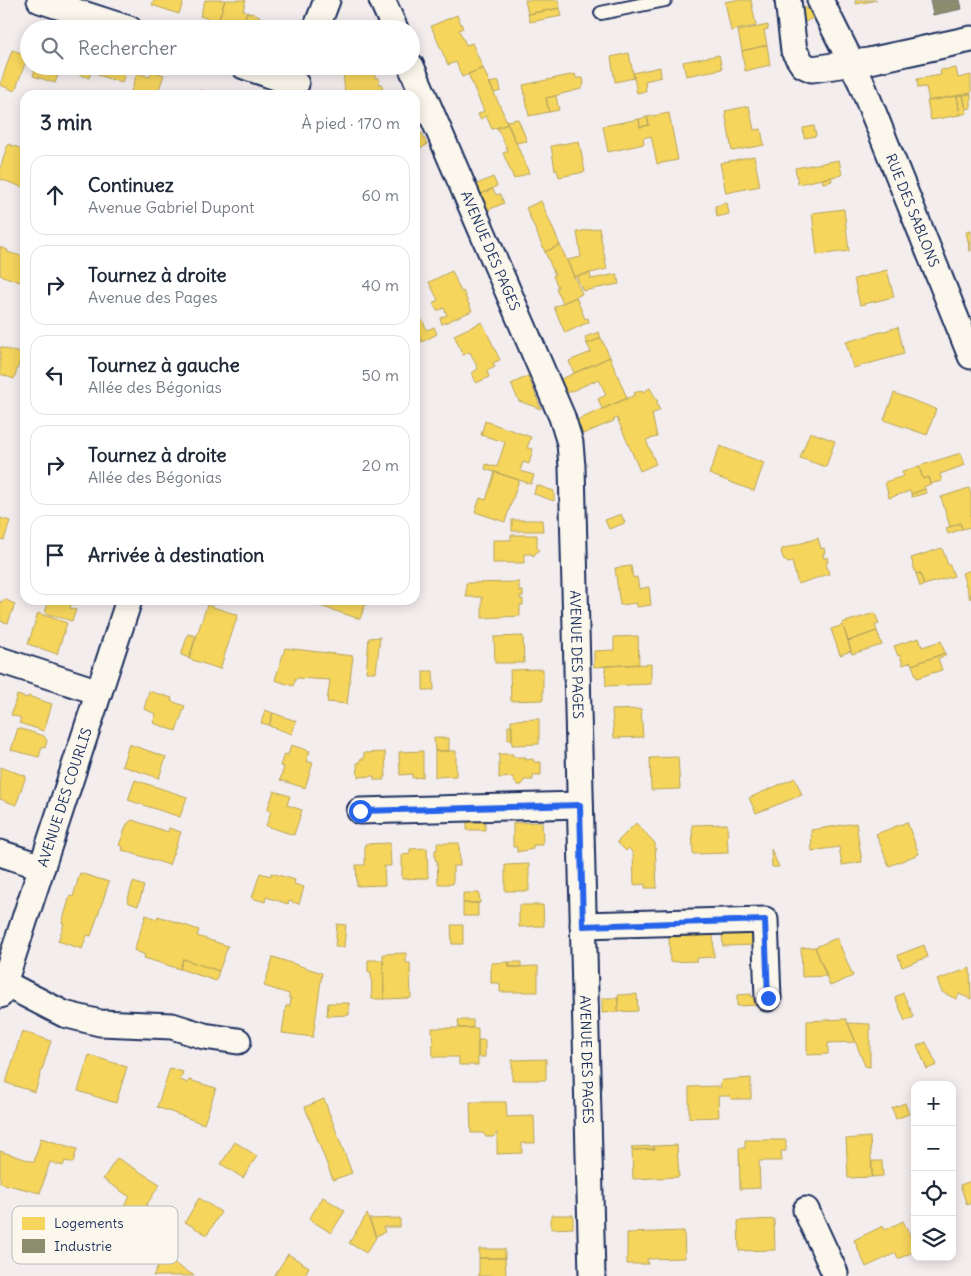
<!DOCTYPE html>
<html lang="fr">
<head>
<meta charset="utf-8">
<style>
  body { margin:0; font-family:Delius,sans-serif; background:#f6f6f7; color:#1f2937 }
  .controls { position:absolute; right:15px; bottom:15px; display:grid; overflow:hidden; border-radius:10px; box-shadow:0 2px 12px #0003 }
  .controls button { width:45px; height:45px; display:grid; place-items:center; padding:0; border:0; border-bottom:1px solid #e0e1e3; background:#fff; color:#1f2937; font:25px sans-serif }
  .stop { position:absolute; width:15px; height:15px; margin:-11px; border:4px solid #2563eb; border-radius:50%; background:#fff }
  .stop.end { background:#2563eb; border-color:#fff; box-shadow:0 1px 5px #0008 }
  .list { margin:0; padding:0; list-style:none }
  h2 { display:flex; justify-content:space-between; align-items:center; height:65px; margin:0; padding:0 20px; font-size:21px }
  h2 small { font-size:16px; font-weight:400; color:#747a83 }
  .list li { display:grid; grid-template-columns:32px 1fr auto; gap:15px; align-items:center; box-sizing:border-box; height:80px; margin:0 10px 10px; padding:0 10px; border:1px solid #e0e1e3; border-radius:15px }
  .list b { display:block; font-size:19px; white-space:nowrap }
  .list p { margin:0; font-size:16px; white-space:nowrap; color:#747a83 }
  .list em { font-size:16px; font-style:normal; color:#747a83 }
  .icon { flex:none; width:28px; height:28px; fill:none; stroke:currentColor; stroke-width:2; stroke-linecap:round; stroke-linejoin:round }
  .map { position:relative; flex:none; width:971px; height:1276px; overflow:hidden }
  .search { position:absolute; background:#fff; box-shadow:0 2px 12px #0003; left:20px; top:20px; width:400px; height:55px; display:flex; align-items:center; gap:12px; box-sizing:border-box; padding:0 18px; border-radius:28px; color:#747a83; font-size:19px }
  .panel { position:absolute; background:#fff; box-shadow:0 2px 12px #0003; left:20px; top:90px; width:400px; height:515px; border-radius:15px }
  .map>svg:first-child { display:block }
  .homes { fill:#f6d55c; stroke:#b4a35d }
  .industry { fill:#8c8c6e; stroke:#6a7069 }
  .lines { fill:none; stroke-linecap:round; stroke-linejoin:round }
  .service-casing { stroke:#1b2f5e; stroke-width:16 }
  .minor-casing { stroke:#1b2f5e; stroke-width:29 }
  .service { stroke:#fbf7ec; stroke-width:12 }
  .minor { stroke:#fbf7ec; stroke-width:25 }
  .route { stroke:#2563eb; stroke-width:6 }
  .labels { text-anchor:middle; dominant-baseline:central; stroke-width:5; stroke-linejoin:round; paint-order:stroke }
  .street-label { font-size:14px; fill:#1b2f5e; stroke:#fbf7ec }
  .key { fill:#fbf7ec; stroke:#b8bbc1; stroke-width:1 }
  .key-label { font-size:14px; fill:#1b2f5e }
</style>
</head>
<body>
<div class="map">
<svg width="971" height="1276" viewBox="0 0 971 1276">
  <rect width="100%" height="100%" fill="#f4edee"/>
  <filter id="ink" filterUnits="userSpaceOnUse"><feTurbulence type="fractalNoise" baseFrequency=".02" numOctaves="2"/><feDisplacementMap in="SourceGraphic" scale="10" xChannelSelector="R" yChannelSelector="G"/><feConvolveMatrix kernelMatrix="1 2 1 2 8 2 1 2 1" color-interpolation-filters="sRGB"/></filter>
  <g filter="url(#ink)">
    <path class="homes" d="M154,0H184L179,14L152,5Z
      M205,0H225L218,22L200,16Z
      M225,0H246L243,10L247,12L241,29L218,22Z
      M525,0H558L560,8L528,14Z
      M735,0H751L756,26L731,31L725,2Z
      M855,0H877L856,4Z
      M805,7L806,9L808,8L813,18L805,22L800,12L801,9Z
      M560,8L562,16L530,22L528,14Z
      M247,12L260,16L256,29H241Z
      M457,15L463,28L459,30L466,45L472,43L483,68L462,77L456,62L448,65L431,26Z
      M768,25V29L764,30L767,45L742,51L738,31Z
      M767,45L770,65L745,71L742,51Z
      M12,50L28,55L15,91L0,85Z
      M629,53L634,78L615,82L611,57Z
      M719,55L722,69L686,76L683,62Z
      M36,66H61L55,83L33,76Z
      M66,66H93L89,78L65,69Z
      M101,66H127L122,83L98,75Z
      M361,66H372V69H374L375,78H379V84H382L383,95H345L343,71L361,70Z
      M660,67L661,77L645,81L646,91L637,93L633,73Z
      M483,68L508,124L492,129L486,116L480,119L478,114L484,111L468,74Z
      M956,68L958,78L971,75V93L929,101L926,87L918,88L917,79L941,75L940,70Z
      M152,71L164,75L157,95H130L137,73L150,77Z
      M575,74L576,78H583L584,84L581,89L546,98L549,112L529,116L523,85Z
      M499,81L501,91L494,93L489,83Z
      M200,90L215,95H198Z
      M971,94V108L966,109L963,95Z
      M963,95L967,113L960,115L957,96Z
      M556,96L559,110L549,112L546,98Z
      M957,96L960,115L931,120L927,101Z
      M749,106L754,130L761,129L764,145L732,151L725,111Z
      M669,113L678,160L657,164L651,136L643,138L644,144L608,152L603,126L639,119L640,127L649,125L647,117Z
      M647,117L649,125L640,127L639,119Z
      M518,119L527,141L516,143L506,121Z
      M508,124L529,173L514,179L503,153L508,151L497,128Z
      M814,126L816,136L804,138L803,128Z
      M422,133L427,145L417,150L415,145V137Z
      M579,141L585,172L559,177L557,170H555L551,146Z
      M8,144L25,150V188L0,179V169Z
      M754,156L760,186L726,193L720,163Z
      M839,160L842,175L798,184L795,168Z
      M493,177L497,186L479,195L475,185Z
      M831,177L832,181L823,183L822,179Z
      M493,189L496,195L500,194L504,203L486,211L479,195Z
      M541,201L560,245L545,252L526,208Z
      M727,203L729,214L717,217L715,206Z
      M844,209L849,251L817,255L812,213Z
      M599,228L607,269L574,277L567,260L581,257L577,232Z
      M971,231V251H970L966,232Z
      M560,245L582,294L563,303L556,288L558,287L553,276L555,275L545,252Z
      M0,247L8,250L7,252L25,257V281L21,280L20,282L0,275Z
      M887,270L894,297L860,305L854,279Z
      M452,271L461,292L463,291L472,311L442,324L440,318L447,315L444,308L437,311L433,303L438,300L429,282Z
      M590,273L591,279L617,274L619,284L583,291L576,276Z
      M576,297L585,319L588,318L589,322L565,333L554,307Z
      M421,318L427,330L434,327L437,334L422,342L415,327V321Z
      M482,322L500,360L493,363L495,367L487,371L489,377L476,383L472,373L478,369L470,352L463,355L454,335Z
      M898,327L904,354L853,368L846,342Z
      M599,332L601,338L587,344L585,337Z
      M601,338L610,357L574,373L569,361L591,352L587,344Z
      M415,342L420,344L415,360Z
      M0,347L22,354L14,379L0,374Z
      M610,357L627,398L602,409L598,399L606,395L599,379L565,394L559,380Z
      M528,376L533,388L541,409L519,401L511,384Z
      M650,388L658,402L656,403L660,410L652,414L657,437L646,440L656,464L640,471L617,418L613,420L614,421L583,434L577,420L635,395L634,393L642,390L643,392Z
      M894,393L936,409L927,435L884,420Z
      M485,421L531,437L527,448L533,449L529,464L523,462L520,471L534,475L531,484L485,469L486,464L497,467L505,442L481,435Z
      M810,432L835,441L826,467L800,458Z
      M720,446L764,463L754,491L709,474Z
      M961,453L965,465L940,474L942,481L930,484L928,477L923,479L919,466Z
      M919,466L923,479L928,477L930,484L924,487L925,489L911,494L910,491L889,498L885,482L904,476L902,472Z
      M495,472L519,480L505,522L475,512L480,498L486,500Z
      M536,485L554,491V501L534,494Z
      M969,488L971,495V527L962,529L960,523L950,527L941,497Z
      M925,489L926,493L912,497L911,494Z
      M621,514L625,523L609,529L605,520Z
      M0,518L10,521L4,540L0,539Z
      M512,520H542L543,531H512Z
      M960,523L962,529L948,534L946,528Z
      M511,535H537V548L539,550L533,556L532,554H524V563H493V540H511Z
      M818,538L821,549L824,548L825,553H823L824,559L827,557L828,562L826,563L829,574L798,584L792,562L788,563L784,560L781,552L782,549Z
      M942,548L948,565H950L954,576L924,585L920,573L916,574L911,558Z
      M631,566L633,578L637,577L639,589L649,587L651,605L637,607V603L620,605L615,568Z
      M971,570V598L970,599L962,573Z
      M920,573L924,585L920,587L916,574Z
      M519,582V591H523V596H520V599H523V605H520V616L482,618V597H466V583Z
      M4,599L15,604L8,623L0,621V601L3,602Z
      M49,600H73L70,608L76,610L72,621L45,613Z
      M315,600H367L360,619L314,604Z
      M207,605L238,615L220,669L189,659Z
      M38,613L67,623L57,654L28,644Z
      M875,613L879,624L875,625L877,631L848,641L842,623Z
      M843,625L851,651L840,655L831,629Z
      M877,631L882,645L852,654L848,641Z
      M188,634L196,636L189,658L181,655Z
      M523,636L524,663H495L494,637Z
      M638,636L639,664L594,667V651L614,650V637Z
      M380,637L376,672H366L369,638Z
      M919,638L922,647L941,641L945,653L912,665L911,662L903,665L900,655L898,656L894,646Z
      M285,648L353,656L347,704L327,702L330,680L296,678L293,686L275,680Z
      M945,653V656L938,658L942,670L917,678L912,665Z
      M651,664V684L606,686L605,666Z
      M543,669V700L511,701L510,670Z
      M423,671H433L434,690H423Z
      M149,691L172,698L171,701L185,706L176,731L153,723L156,714L144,709Z
      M17,695L27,698L28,696L52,704L44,731L19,723L21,718L11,715Z
      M641,709L643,737L614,738L612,710Z
      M265,710L273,713L269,725L261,723Z
      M273,713L296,721L292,734L269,726Z
      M539,719V744L512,745L511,720Z
      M508,726H512V740H508Z
      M18,728L44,736L47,741L45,748L42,747L39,757L11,750Z
      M434,738H449V751H435Z
      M129,744L166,757L159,778L122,766Z
      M291,745L310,751L306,761L313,763L305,788L280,780L284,767L280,766L284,754L288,755Z
      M423,751V777L412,778V774L400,775L399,752Z
      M435,751H456V776L435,777Z
      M385,752L386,777H384V780H374V776L358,777L357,763H360V759H364V753Z
      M499,754H513V757H526V760L533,759L534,762H541V775H533V780H524L522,785H517L513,780V777L499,778Z
      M678,757L680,789L651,790L650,758Z
      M0,767L26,776L16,805L0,799Z
      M795,778L802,795L756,813L749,798Z
      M135,780L187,797L180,817L128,800Z
      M274,791L290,796L287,805L302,810L294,835L266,826L271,811L267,810Z
      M132,820L168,832L169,828L181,832L169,865L122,850L123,847L119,845L127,824Z
      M467,820H485V830H467Z
      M542,822L543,845H533V849L517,852V847H513V823Z
      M907,822L919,854L889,866L876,834Z
      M636,823L655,843L657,888H645V884L634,885L633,854L629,848L626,851L617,842Z
      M856,823L862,862L842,865L839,847L812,851L811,830Z
      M727,824L728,853L693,854L692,825Z
      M390,843L391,866H384L385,885L357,886L356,865H365V844Z
      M437,843H459L460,866H453V884H438L437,860H435V850H437Z
      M427,848L428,878L402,879V855L410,854V849Z
      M771,849L779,867H772Z
      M529,864V891H505V865Z
      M80,873L109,882L91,936L87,935L82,949L58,941L64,924L62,923L70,896L73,897Z
      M260,873L271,876V873L295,880L294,884L304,887L299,904L289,901L288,904L266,897L265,902L252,898Z
      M133,882L144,886L138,906L127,902Z
      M463,893H479L480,903H463Z
      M463,903H478V916H463Z
      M519,905H543L544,926L519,927Z
      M146,915L157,919L158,916L199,930L197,936L228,946L219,971L183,959L180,969L144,958L145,955L134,950Z
      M337,924L346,925L344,947H335Z
      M451,925H463V944H452Z
      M757,933V945L723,946L722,935Z
      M713,935L714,957L697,958V961L670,962L669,937Z
      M837,938L853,976L830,986L815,947Z
      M924,945L928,957L902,967L898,955Z
      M815,947L827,976L802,977L801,948Z
      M406,953V963H410L411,998L384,999L383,954Z
      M273,957L322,973L313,1037L282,1033L286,1006H290L291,998H289V994L264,986Z
      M183,959L219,971L216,981L180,969Z
      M368,960H383L384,999H372L371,972H368Z
      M509,962H521V967H509Z
      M509,962V967L538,966V992H500V983H491V963Z
      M970,968L971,999L959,994L956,999L942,992L937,980Z
      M903,993L914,1017L905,1021L895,997Z
      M637,994L638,1011L618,1012V995Z
      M751,994V997L761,996V1005L737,1006V995Z
      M602,998H618V1012L602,1013Z
      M328,1003H349V1015L327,1016Z
      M846,1019L856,1042L828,1043V1054L807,1055V1021Z
      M458,1020H473V1028H459Z
      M848,1023L870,1024V1067L865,1066Z
      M432,1028H478V1065H459V1057H433Z
      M22,1031L51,1041L35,1092L6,1083Z
      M478,1040H485V1057H478Z
      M926,1042L937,1065L927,1069L917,1046Z
      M89,1055L127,1067L116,1103L78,1091Z
      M546,1059V1080H512V1060Z
      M170,1068L183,1072L180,1080L188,1083L189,1080L216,1088L204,1124L157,1107Z
      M751,1078V1099H731L730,1096H718L719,1117L689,1118V1087L718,1086L719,1088L721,1087L720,1083L723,1080Z
      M324,1099L352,1173L333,1180L305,1107Z
      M470,1102H506L507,1117L534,1116L535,1143H522V1153L497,1154V1133L493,1137H486L483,1133H471Z
      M905,1103L909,1114L896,1119L892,1108Z
      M870,1137L872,1177L848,1178L846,1139Z
      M41,1138L77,1149L73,1163L65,1161L63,1166L50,1162L40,1193L0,1183V1151L34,1162Z
      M745,1140H786V1151H781L782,1161H759L760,1188L740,1189L739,1148H745Z
      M235,1142L257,1156L243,1178L221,1164Z
      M677,1145L679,1177L633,1179L632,1150L655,1149L654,1146Z
      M654,1146L655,1149L632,1150L631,1147Z
      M117,1158L160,1184L117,1251L93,1235L111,1208L119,1213L130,1197L103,1179Z
      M872,1161H882L883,1176L872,1177Z
      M971,1181V1203L967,1205L960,1185Z
      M323,1197L345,1211L331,1233L309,1219Z
      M199,1198L221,1212L207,1235L185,1222Z
      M367,1214L376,1238L366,1253L349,1243Z
      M551,1215H573V1228L551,1229Z
      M400,1218V1227H383L385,1232L376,1236L369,1219Z
      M774,1219L775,1250L739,1251L738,1221Z
      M903,1221L915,1245V1251L898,1259L896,1253L866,1267L854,1240L883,1226L885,1230Z
      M684,1231L685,1258L647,1259L648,1264H627V1233Z
      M479,1249H505V1258H479Z
      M288,1254L309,1267L304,1276H274Z
      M163,1257L195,1276H153Z
      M479,1258H505L506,1276H479Z"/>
    <path class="industry" d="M930,0H960L962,9L933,15Z"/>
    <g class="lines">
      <g class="service-casing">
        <path id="service" d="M601,13L665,0"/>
      </g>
      <g class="minor-casing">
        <g id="minor">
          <path d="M40,0L129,29"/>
          <path d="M382,0L395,29"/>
          <path d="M788,0L794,51L803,65L812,69L869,61L971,39"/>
          <path id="s1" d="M820,0L861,82L971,356"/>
          <path d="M316,29L327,0"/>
          <path d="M244,66L296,84"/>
          <path id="s2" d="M411,66L562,417L570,443L572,467L592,1276"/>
          <path d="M0,660L99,692"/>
          <path d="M360,811L580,805"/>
          <path d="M0,853L42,867"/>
          <path d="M583,925L765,920L768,998"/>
          <path d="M4,983L64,1014L100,1023L172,1026L204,1036L238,1041"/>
          <path id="s3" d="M0,995L129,600"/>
          <path d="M806,1210L835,1273V1276"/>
        </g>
      </g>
      <use href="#service" class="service"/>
      <use href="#minor" class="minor"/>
    </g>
  </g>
  <g class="lines" filter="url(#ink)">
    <path class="route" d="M360,811L580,805L583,926L765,920L768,998"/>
  </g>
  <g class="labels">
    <g class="street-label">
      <text stroke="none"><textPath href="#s1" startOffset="230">RUE DES SABLONS</textPath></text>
      <text stroke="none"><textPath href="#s2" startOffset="201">AVENUE DES PAGES</textPath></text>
      <text stroke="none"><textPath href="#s2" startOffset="621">AVENUE DES PAGES</textPath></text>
      <text stroke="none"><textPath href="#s3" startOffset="208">AVENUE DES COURLIS</textPath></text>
      <text stroke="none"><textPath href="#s2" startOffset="1026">AVENUE DES PAGES</textPath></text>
    </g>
  </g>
  <rect x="12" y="1206" width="166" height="58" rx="8" class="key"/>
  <rect x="22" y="1217" width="23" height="13" fill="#f6d55c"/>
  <rect x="22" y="1239" width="23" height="14" fill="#8c8c6e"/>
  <g class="key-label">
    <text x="54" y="1228">Logements</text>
    <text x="54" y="1251">Industrie</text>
  </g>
</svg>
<div class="controls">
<button>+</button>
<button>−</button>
<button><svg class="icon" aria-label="locate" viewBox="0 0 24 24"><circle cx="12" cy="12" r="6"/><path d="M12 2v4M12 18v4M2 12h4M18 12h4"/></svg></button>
<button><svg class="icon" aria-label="layers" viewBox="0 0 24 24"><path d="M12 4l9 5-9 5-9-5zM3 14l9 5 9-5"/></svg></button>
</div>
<div class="stop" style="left:360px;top:811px"></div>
<div class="stop end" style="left:768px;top:998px"></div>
<div class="search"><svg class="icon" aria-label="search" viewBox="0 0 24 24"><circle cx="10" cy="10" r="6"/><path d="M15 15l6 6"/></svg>Rechercher</div>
<section class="panel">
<h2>3 min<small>À pied · 170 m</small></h2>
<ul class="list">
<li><svg class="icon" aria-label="ahead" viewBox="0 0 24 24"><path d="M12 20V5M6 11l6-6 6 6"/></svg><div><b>Continuez</b><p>Avenue Gabriel Dupont</p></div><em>60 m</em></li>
<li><svg class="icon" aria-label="right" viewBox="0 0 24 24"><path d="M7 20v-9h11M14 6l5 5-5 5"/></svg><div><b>Tournez à droite</b><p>Avenue des Pages</p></div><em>40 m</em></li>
<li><svg class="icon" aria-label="left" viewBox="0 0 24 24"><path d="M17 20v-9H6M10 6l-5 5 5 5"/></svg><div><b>Tournez à gauche</b><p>Allée des Bégonias</p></div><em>50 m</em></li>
<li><svg class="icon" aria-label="right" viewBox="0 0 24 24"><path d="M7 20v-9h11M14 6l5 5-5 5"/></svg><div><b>Tournez à droite</b><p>Allée des Bégonias</p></div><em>20 m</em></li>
<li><svg class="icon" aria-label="arrive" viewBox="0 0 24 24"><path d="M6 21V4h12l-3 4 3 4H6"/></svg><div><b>Arrivée à destination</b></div></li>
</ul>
</section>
</div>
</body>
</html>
